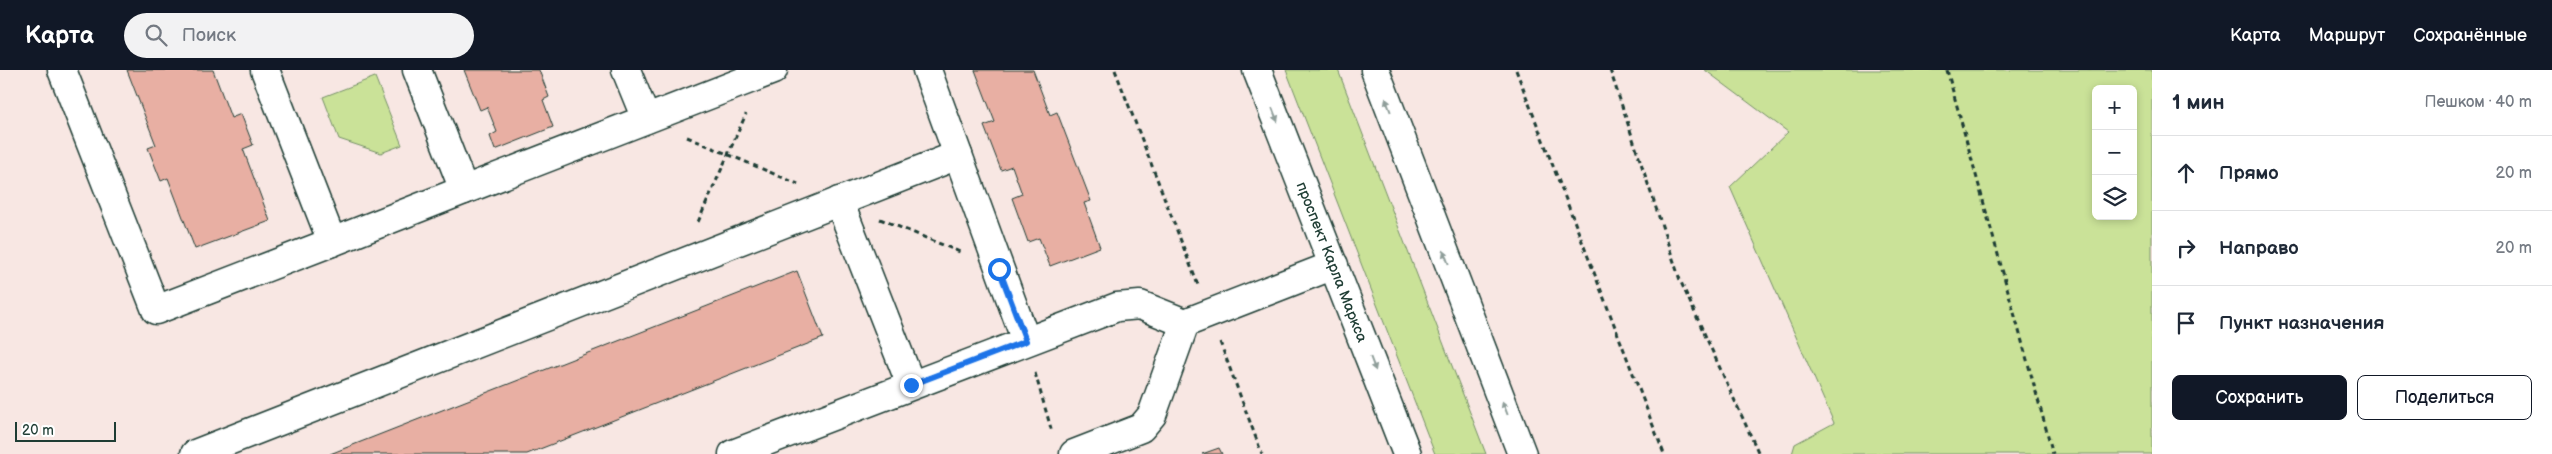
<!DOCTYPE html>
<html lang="ru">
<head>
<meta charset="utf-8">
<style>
  body { margin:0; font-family:"Balsamiq Sans",sans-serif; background:#f2f2f3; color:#1f2937 }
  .controls { position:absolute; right:15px; top:15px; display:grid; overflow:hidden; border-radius:8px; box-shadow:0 2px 8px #0003 }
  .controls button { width:45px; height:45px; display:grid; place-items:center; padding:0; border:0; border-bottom:1px solid #e0e1e3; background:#fff; color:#1f2937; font:25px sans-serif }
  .scale { position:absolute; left:15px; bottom:12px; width:101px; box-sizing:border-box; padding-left:5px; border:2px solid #1f3d34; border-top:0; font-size:14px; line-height:18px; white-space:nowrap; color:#1f3d34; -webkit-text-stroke:4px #fff; paint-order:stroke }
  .stop { position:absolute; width:15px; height:15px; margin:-11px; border:4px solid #1a73e8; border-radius:50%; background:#fff }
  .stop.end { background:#1a73e8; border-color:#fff; box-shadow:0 1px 5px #0008 }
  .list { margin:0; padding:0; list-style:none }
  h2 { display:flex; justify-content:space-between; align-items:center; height:65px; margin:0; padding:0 20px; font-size:21px }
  h2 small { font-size:16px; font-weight:400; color:#747a83 }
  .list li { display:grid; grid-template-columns:32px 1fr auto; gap:15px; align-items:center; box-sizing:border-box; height:75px; padding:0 20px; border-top:1px solid #e0e1e3 }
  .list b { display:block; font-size:19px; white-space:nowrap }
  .list em { font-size:16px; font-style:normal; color:#747a83 }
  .actions { display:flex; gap:10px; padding:15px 20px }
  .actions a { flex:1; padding:11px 0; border:1px solid #111827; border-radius:8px; text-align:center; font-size:18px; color:#111827 }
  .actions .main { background:#111827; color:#fff }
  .icon { flex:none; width:28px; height:28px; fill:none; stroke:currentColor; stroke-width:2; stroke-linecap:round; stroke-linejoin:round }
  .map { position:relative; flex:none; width:2152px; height:384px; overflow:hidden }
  header { display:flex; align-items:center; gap:30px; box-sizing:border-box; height:70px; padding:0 25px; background:#111827; color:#fff }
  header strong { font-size:24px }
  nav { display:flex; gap:28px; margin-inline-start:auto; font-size:18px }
  .search { width:350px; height:45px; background:#f2f2f3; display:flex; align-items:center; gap:12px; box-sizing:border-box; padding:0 18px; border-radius:28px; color:#747a83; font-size:19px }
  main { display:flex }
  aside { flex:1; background:#fff }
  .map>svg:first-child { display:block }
  .green { fill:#cae298; stroke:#749066; fill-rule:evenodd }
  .building { fill:#e8afa3; stroke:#1f3d34 }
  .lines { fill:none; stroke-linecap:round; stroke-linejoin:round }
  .minor-casing { stroke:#1f3d34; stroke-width:31 }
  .path { stroke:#1f3d34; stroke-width:3; stroke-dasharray:5 4; stroke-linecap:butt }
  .minor { stroke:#fff; stroke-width:28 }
  .oneway { fill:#8f9e9a }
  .route { stroke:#1a73e8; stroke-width:6 }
  .labels { text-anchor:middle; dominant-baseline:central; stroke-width:4.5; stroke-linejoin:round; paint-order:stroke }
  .street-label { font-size:15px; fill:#1f3d34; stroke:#fff }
</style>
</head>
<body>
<header>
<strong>Карта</strong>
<div class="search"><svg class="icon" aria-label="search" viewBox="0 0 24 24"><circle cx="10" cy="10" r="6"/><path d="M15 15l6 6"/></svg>Поиск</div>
<nav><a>Карта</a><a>Маршрут</a><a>Сохранённые</a></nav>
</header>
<main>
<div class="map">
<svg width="2152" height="384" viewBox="0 0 2152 384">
  <rect width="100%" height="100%" fill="#f8e7e3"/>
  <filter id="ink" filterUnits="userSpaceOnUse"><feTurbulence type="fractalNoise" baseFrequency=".02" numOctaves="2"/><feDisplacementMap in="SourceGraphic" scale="10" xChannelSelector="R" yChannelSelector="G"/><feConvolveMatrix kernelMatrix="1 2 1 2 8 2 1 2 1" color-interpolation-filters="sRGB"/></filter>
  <g filter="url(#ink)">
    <path class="green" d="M1286,0H1338L1486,384H1435Z
      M1705,0H2152V384H1792L1795,374L1834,353L1730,117L1788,62ZM2096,19H2133V146H2096Z
      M375,7L402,75L381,83L339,69L323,27Z"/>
    <path class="building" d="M127,0H213L231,48L241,44L253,75L243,79L270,151L195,179L168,108L161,111L148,78L156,75Z
      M464,0H539L549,27L543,30L553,57L495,80L490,66L497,62L487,37L480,40Z
      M975,0H1033L1050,45L1057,42L1091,131L1084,133L1100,177L1050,196L1039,168L1028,172L1012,128L1022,124L1012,96L1001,100L984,56L995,52Z
      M797,201L823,268L527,384H330Z
      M1219,378L1222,384H1202Z"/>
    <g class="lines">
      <g class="minor-casing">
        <g id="minor">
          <path d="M62,0L156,240L332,172"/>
          <path d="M265,0L332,172L464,120"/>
          <path d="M417,0L464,120L773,0"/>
          <path d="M626,0L646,49"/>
          <path d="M927,0L1026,271"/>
          <path id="s1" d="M1257,0L1407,384"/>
          <path d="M1375,0L1522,384"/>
          <path d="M839,131L911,315"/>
          <path d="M195,384L958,85"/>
          <path d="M733,384L1117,237L1140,235L1185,253"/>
          <path d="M1074,384L1141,358L1152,345L1185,253L1334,195"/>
        </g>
      </g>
      <path class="path" d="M1115,0L1198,215
        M1516,0L1664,384
        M1610,0L1680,210L1759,384
        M1947,0L2053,384
        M687,67L798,114
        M880,149L960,182
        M698,152L746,44
        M1220,272L1262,384
        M1035,303L1052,362"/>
      <use href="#minor" class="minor"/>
    </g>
    <defs><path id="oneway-solid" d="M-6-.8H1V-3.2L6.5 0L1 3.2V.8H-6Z" transform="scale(1.25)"/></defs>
    <g class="oneway">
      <use href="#oneway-solid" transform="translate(1388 35) rotate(-111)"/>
      <use href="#oneway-solid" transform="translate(1275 45) rotate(69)"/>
      <use href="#oneway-solid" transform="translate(1446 187) rotate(-111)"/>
      <use href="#oneway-solid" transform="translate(1373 294) rotate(69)"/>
      <use href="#oneway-solid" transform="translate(1505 338) rotate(-111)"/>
    </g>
  </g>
  <g class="lines" filter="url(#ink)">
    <path class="route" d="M911,315L1026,271L999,199"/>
  </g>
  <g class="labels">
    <g class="street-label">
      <text stroke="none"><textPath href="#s1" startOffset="206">проспект Карла Маркса</textPath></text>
    </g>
  </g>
</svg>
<div class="controls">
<button>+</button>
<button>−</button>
<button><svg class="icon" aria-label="layers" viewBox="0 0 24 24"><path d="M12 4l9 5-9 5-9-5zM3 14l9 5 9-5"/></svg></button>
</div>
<div class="scale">20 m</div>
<div class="stop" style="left:999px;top:199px"></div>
<div class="stop end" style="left:911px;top:315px"></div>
</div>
<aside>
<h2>1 мин<small>Пешком · 40 m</small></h2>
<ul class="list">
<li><svg class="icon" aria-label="ahead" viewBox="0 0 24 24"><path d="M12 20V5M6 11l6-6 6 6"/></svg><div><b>Прямо</b></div><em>20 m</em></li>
<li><svg class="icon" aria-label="right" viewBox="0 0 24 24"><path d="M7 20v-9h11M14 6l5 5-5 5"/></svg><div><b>Направо</b></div><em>20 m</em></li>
<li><svg class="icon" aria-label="arrive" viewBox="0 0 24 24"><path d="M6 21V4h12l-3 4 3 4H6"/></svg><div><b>Пункт назначения</b></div></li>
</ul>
<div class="actions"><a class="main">Сохранить</a><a>Поделиться</a></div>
</aside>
</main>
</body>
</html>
